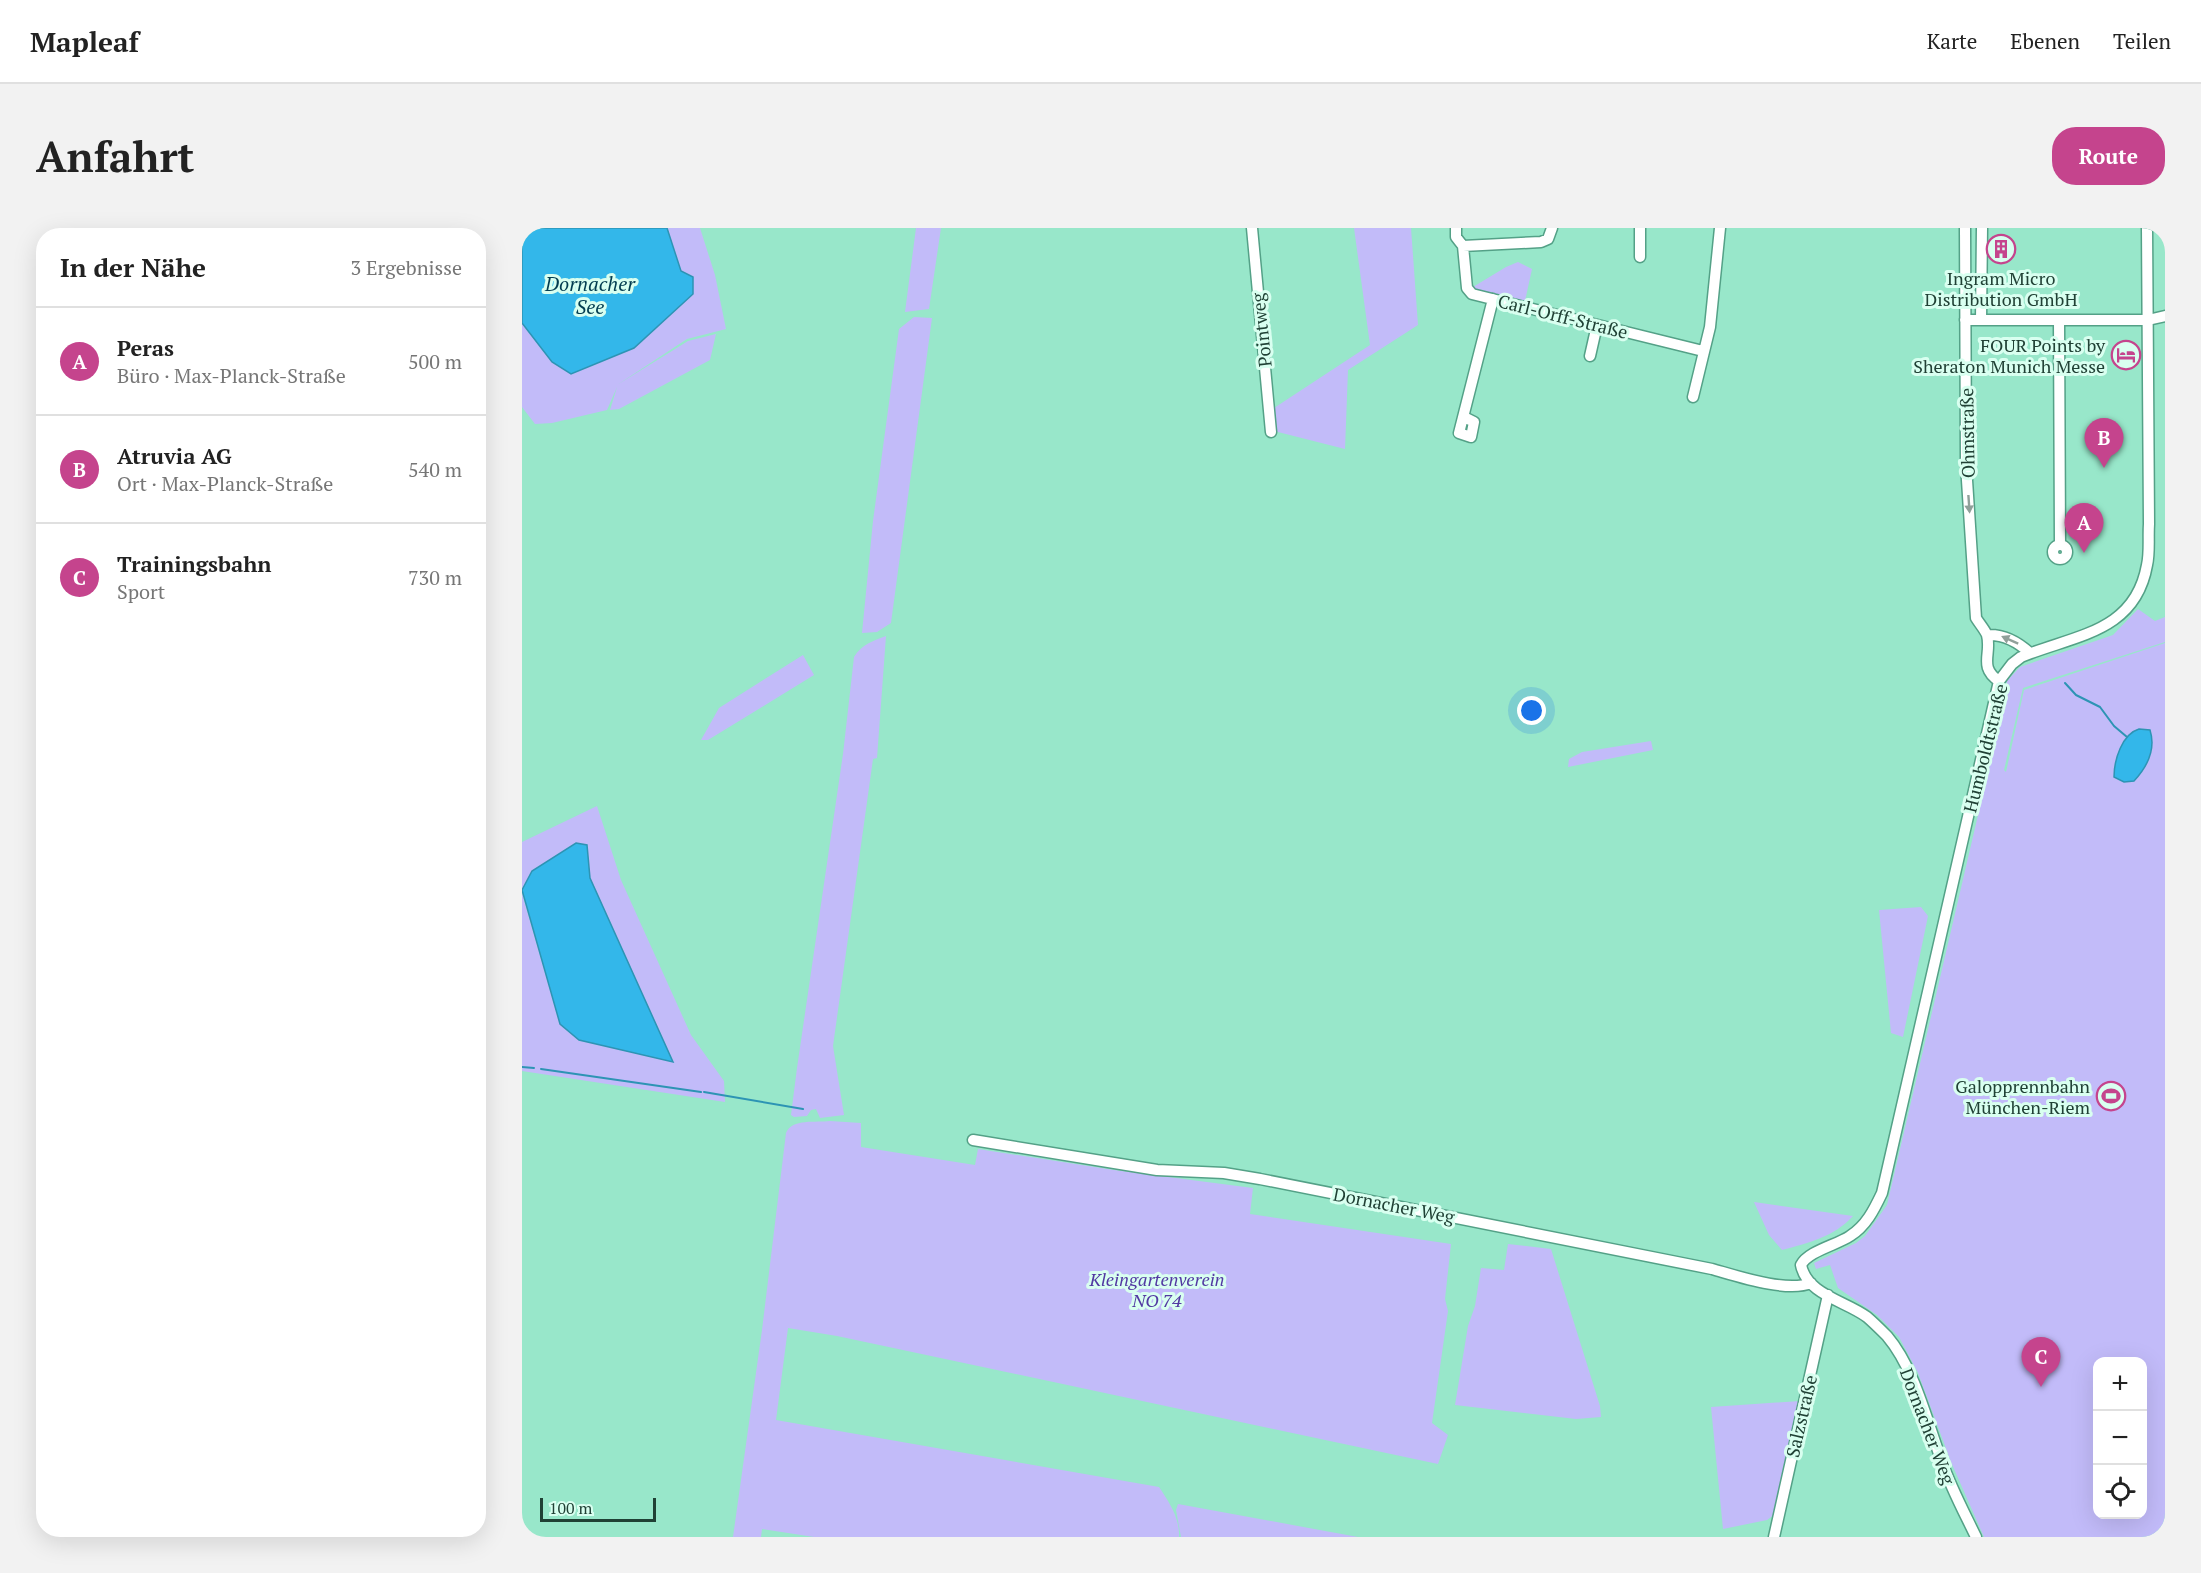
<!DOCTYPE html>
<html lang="de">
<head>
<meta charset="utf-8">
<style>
  body { margin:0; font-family:"PT Serif",serif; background:#f2f2f2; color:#222 }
  .controls { position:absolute; right:18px; bottom:18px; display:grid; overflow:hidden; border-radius:12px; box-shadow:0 6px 24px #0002 }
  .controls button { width:54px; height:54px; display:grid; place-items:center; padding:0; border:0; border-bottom:2px solid #e0e0e0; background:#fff; color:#222; font:30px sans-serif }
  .scale { position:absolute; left:18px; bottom:15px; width:116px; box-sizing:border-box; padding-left:6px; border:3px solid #204135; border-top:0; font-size:16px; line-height:21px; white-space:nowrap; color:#204135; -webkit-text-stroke:4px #d9fff0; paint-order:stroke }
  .you { position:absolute; left:1010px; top:483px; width:21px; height:21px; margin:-15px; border:4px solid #fff; border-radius:50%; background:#1a73e8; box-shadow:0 0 0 9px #1a73e833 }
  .badge { display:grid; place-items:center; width:39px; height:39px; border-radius:50%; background:#c5448d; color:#fff; font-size:20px; font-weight:700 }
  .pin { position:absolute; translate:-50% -50px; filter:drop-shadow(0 2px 3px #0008) }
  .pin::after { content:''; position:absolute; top:32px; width:21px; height:18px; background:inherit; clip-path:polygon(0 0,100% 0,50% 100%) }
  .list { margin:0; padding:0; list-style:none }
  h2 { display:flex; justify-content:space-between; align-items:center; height:78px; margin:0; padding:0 24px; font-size:26px }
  h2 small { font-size:20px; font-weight:400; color:#767676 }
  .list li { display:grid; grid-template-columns:39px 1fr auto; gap:18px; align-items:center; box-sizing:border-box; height:108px; padding:0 24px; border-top:2px solid #e0e0e0 }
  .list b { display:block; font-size:22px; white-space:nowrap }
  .list p { margin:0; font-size:20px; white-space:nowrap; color:#767676 }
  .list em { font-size:20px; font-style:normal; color:#767676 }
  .icon { flex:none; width:33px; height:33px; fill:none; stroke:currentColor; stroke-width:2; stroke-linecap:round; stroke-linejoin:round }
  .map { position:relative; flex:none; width:1643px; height:1309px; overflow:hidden; border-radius:24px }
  header { display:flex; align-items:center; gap:36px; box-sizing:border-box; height:84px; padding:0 30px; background:#fff; border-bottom:2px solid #e0e0e0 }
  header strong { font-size:28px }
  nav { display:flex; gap:33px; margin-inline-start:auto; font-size:21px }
  .intro { display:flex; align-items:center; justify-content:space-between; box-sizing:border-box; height:144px; padding:0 36px }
  h1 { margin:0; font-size:42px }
  .button { padding:15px 27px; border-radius:24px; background:#c5448d; color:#fff; font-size:21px; font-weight:700 }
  main { display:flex; gap:36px; padding:0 36px }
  aside { flex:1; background:#fff; border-radius:24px; box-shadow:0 6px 24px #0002 }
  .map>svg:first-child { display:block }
  .green { fill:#c2bbf9; fill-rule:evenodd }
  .water { fill:#33b7ea; stroke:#2d94b4; stroke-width:1.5 }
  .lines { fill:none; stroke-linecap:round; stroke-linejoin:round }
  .stream { stroke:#2d94b4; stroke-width:2 }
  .minor-casing { stroke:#54a187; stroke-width:13 }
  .minor { stroke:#fff; stroke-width:10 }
  .oneway { fill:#90a09a }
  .labels { text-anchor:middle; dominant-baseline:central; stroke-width:6; stroke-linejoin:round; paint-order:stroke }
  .poi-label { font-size:18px; fill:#204135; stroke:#d9fff0; text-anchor:end }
  .street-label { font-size:18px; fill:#204135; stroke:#d9fff0 }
  .park-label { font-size:18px; font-style:italic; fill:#5239a2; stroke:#d9fff0 }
  .water-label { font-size:20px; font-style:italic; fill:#023c50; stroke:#d9fff0 }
</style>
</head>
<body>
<header>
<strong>Mapleaf</strong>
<nav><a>Karte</a><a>Ebenen</a><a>Teilen</a></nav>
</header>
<div class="intro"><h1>Anfahrt</h1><a class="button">Route</a></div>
<main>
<aside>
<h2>In der Nähe<small>3 Ergebnisse</small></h2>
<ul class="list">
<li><span class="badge">A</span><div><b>Peras</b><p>Büro · Max-Planck-Straße</p></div><em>500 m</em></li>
<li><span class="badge">B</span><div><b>Atruvia AG</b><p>Ort · Max-Planck-Straße</p></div><em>540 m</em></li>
<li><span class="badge">C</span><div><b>Trainingsbahn</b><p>Sport</p></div><em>730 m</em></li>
</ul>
</aside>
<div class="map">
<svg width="1643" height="1309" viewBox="0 0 1643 1309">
  <rect width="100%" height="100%" fill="#98e7ca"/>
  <path class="green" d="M145,0H178L193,47L204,101L165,111L95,157L166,113L194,106L188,132L97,181L88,182L95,159L85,182L30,195L13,196L0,179V95L30,134L159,43Z
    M394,0H419L407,81L383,84Z
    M832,0H889L896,97L826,142L823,221L752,203L749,182L848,117Z
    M996,34L1010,41L1003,73L953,61L951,59L984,39Z
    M392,89L410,90L369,395L355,404L340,405L351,293L377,101Z
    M1616,381L1633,393L1643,389V414L1501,460L1482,542L1484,544L1502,462L1643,415V1309H1462L1429,1234L1396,1145L1377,1109L1355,1087L1316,1060L1308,1037L1294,1041L1292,1035L1334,1015L1343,1008L1365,977L1474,510L1485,453L1498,439L1591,407ZM1576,1134H1620V1286H1576Z
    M364,408L355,530L351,531L311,818L322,887L298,890L294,881L289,882L285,888L272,889L269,887L275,840L321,526L332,429C340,416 351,413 364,408Z
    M281,427L292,447L186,512H179L197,480Z
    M1129,513L1131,522L1046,539L1047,531L1060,524Z
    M75,578L99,652L169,807L202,853L203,874L0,843V665L38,796L151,834L68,650L64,617L10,643L0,662V614Z
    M1399,679L1406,688L1381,809L1369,805L1357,682Z
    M308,893L339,895V919L453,937L456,921L592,942L731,960L728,986L929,1016L923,1071L926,1083L910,1195L926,1207L916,1236L315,1108L266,1100L254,1192L637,1259C647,1274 658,1290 657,1309H292L240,1301L239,1309H211L240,1102L264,905C270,890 294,895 308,893Z
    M1232,974L1331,988C1312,1009 1286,1015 1260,1022L1247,1007Z
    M986,1016L1029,1021L1078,1178L1079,1189L1054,1191L933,1177L946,1098L953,1078L959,1040L982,1042Z
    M1278,1173L1253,1286L1245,1292L1201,1301L1189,1179Z
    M656,1276L836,1309H659L654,1282Z"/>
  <path class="water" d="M0,0H145L159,43L171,49V66L112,120L49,146L30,134L0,95Z
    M1617,501L1628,502C1634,521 1625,539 1612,553L1602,554L1592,549C1592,532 1600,506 1617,501Z
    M54,615L65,617L68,650L151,834L57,812L38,796L0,662L10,643Z"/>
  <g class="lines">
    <path class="stream" d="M1543,455L1554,467L1578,479L1592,498L1605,509
      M0,839L12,840
      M19,841L179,864
      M182,864L281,881"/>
    <g class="minor-casing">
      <path id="minor" d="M730,0L749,204
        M934,0V9L941,18L1019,14L1026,11L1030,0
        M1443,0L1444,237L1454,390C1457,395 1463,402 1465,407C1470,426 1456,439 1477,453
        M941,18L945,60L950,66L1181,123
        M1118,29V0
        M1443,92H1626L1643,88
        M1459,92L1460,0
        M1537,92L1538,317
        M1068,128L1075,97
        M1171,169L1188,99L1198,0
        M942,189L952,194L949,209L937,205L971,71
        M1531 324a7 7 0 1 1 14 0a7 7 0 1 1-14 0Z
        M1465,407C1481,406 1496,414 1508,425
        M451,912L635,942L702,945L738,951L1190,1041C1215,1048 1265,1065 1289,1055
        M1252,1309L1306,1067
        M1454,1309C1442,1284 1429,1260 1420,1234C1405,1194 1393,1141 1365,1108C1359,1102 1352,1095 1345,1089C1324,1073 1285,1067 1279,1037C1286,1023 1315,1017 1328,1008C1344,998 1352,982 1360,965L1477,453L1490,436L1499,429C1552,407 1613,405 1625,337C1628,324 1626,309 1627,296L1625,0"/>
    </g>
    <use href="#minor" class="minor"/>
  </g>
  <defs><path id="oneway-solid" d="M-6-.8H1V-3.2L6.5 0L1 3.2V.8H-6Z" transform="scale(1.5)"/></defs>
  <g class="oneway">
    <use href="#oneway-solid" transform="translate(1447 276) rotate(86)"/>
    <use href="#oneway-solid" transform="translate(1488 412) rotate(-156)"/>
  </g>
  <defs>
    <g id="building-ring" transform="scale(1.5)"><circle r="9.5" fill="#d9fff0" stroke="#c5448d" stroke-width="1.5"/><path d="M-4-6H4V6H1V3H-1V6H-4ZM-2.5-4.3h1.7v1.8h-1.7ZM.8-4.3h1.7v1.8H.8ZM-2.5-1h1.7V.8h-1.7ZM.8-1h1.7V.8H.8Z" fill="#c5448d"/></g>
    <g id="hotel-ring" transform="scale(1.5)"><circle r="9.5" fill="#d9fff0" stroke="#c5448d" stroke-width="1.5"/><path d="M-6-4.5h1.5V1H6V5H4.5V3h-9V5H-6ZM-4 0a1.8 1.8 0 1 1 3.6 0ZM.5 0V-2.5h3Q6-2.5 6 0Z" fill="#c5448d"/></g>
    <g id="stadium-ring" transform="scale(1.5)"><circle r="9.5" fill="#d9fff0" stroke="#c5448d" stroke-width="1.5"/><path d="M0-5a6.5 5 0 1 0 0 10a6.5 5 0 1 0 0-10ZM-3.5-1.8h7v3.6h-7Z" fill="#c5448d"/></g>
  </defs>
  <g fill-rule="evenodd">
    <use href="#building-ring" x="1479" y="21"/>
    <use href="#hotel-ring" x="1604" y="127"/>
    <use href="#stadium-ring" x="1589" y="868"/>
  </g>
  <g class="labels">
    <g class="poi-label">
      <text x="1479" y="50" text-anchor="middle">Ingram Micro<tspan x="1479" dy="21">Distribution GmbH</tspan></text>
      <text x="1583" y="117">FOUR Points by<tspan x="1583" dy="21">Sheraton Munich Messe</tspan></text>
      <text x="1568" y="858">Galopprennbahn<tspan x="1568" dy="21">München-Riem</tspan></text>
    </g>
    <g class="street-label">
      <text transform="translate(1041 88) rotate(14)">Carl-Orff-Straße</text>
      <text transform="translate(739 102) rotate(-96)">Pointweg</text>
      <text transform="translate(1445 205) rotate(-91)">Ohmstraße</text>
      <text transform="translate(1463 520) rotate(-76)">Humboldtstraße</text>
      <text transform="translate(872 977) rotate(11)">Dornacher Weg</text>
      <text transform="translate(1279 1188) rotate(-77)">Salzstraße</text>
      <text transform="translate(1406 1198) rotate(69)">Dornacher Weg</text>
    </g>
    <g class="park-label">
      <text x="635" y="1051">Kleingartenverein<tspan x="635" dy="21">NO 74</tspan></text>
    </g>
    <g class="water-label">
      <text x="68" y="55">Dornacher<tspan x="68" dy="23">See</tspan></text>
    </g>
  </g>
</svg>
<div class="controls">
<button>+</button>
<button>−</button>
<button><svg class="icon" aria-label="locate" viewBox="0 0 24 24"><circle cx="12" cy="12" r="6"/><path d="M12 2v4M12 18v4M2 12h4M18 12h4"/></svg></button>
</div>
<div class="scale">100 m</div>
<div class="you"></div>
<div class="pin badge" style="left:1562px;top:325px">A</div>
<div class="pin badge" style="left:1582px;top:240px">B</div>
<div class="pin badge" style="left:1519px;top:1159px">C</div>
</div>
</main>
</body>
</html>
